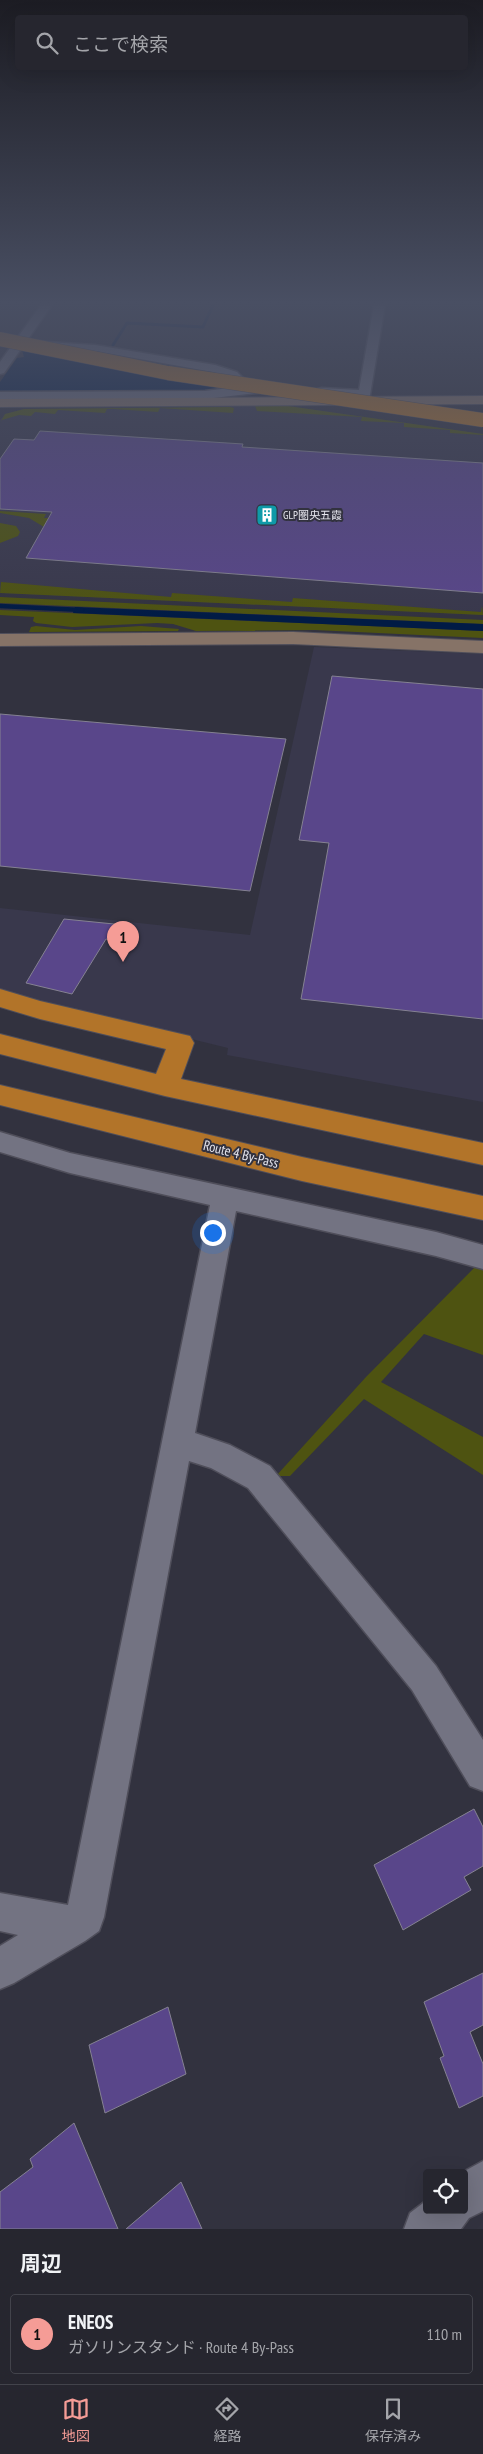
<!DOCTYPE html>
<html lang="ja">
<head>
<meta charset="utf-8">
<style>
  body { margin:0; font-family:"PT Sans Narrow","Noto Sans JP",sans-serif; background:#32323b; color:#f1f3f6 }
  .controls { position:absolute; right:15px; bottom:15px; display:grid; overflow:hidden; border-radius:5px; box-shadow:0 5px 20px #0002 }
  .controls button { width:45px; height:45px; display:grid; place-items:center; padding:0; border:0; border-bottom:1px solid #42434b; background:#26262f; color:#f1f3f6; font:25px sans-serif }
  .you { position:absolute; left:212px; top:1232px; width:18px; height:18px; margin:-12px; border:4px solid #fff; border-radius:50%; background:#1a73e8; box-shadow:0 0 0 8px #1a73e833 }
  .badge { display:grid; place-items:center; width:32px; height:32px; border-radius:50%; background:#f59c96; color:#111; font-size:16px; font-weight:700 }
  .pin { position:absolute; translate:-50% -41px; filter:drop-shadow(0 1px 2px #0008) }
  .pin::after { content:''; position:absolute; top:26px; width:18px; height:15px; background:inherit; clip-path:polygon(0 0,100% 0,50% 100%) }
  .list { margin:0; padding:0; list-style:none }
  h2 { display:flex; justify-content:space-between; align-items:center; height:65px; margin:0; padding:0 20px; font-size:21px }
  h2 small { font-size:16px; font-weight:400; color:#a4a5aa }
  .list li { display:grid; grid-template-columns:32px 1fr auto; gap:15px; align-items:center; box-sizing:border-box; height:80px; margin:0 10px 10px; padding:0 10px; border:1px solid #42434b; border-radius:5px }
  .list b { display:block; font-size:19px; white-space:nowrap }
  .list p { margin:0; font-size:16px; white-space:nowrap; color:#a4a5aa }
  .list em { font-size:16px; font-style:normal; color:#a4a5aa }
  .icon { flex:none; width:28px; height:28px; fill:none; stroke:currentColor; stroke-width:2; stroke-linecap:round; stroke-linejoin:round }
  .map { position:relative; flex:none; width:483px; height:2229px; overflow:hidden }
  .search { position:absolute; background:#26262f; box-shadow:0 5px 20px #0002; left:15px; right:15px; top:15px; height:55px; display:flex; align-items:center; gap:12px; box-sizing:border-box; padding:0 18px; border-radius:5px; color:#a4a5aa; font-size:19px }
  .sheet { height:155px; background:#26262f }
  nav { display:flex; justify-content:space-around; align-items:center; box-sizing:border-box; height:70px; border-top:1px solid #42434b; background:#26262f; font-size:14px; color:#a4a5aa }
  nav a { display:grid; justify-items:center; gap:2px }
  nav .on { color:#f59c96 }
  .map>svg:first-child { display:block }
  .built { fill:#39384c }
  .green { fill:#4e5311 }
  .water { fill:#011b45 }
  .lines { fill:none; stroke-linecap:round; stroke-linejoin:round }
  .stream-far1 { stroke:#011b45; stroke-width:3 }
  .stream { stroke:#011b45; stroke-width:4.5 }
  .building { fill:#59468a; stroke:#858292 }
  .street-casing { stroke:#4f4e5a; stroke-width:3 }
  .secondary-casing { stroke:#4f4e5a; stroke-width:2 }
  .highway-casing { stroke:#4f4e5a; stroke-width:2 }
  .street { fill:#737382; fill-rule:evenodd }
  .secondary { fill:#867367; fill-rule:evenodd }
  .highway { fill:#b27429; fill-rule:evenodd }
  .highway-bridge-casing { stroke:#4f4e5a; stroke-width:15; stroke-linecap:butt }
  .highway-bridge { stroke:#b27429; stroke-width:14 }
  .labels { text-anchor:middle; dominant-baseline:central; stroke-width:4; stroke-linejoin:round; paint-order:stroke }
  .far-poi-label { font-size:11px; fill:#e5e5ed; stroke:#32323f; text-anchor:start }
  .street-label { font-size:14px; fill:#e5e5ed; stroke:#32323f }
</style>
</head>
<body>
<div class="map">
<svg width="483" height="2229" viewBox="0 0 483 2229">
  <rect width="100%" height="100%" fill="#32323f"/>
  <path class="built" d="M288,406L483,434V615L0,593V420L5,414L24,409Z
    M314,647L483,654V1102L227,1055L228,1048L69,1009L0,989V908L250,935Z"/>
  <path class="green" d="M255,406H288L483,434V435L450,433V430L404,427V423L361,421L362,417L257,411Z
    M230,407L234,408L233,413L160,408L158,412L113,409H107L105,413L58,410L55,414L35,412L31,416L19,415L2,420L0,423L5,414L24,409Z
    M0,511L46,514L44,518H49L44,527L29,518L0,513Z
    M0,523L16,526L20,532L18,536L0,543Z
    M1,582L171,597L172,593L292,602L293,598L481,612L482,606L483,615L0,593Z
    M0,597L483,620V624L0,603Z
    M0,610L483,631V638L315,630L196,631L173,624L157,623L72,627L36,623L33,621L34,617L0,615Z
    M36,626L75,630L141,626L179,629L178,631L29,632L31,627Z
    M478,1264L483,1266V1355L424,1334L381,1382L483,1437V1475L364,1399L290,1476H276L366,1377Z"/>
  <path class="water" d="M28,344L107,352L217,372L237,388L201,392H0V382L17,358L24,357L22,350Z
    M75,607L483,624V631L73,613Z"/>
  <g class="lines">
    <path class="stream-far1" d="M113,345L127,323L203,327L213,305"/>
    <path class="stream" d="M0,606L82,610"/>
  </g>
  <path class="building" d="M40,431L243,444L242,447L483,463V593L26,558L52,512L0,509V459L14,439L34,440Z
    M332,676L483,689V1019L301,999L329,843L299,840Z
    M0,714L286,739L250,891L0,866Z
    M64,919L134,926L125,944L106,939L72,994L26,983Z
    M474,1809L483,1827V1866L464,1877L471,1890L403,1930L374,1865Z
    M483,1973V2025L470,2032L483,2064V2096L459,2108L440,2058L444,2056L424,2002Z
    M168,2007L186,2074L105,2113L89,2045Z
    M74,2123L118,2229H0V2192L33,2167L30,2159Z
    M181,2182L202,2229H126Z"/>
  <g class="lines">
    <g class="street-casing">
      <path id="street" d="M41,305H52L4,373L0,374V362Z
        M374,305H385L369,401L363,405L359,404L357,397L318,395L316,392L318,389L322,388L359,390Z
        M31,341L95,345L215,365L237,372L251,386L274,383L280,387L274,391L205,399L0,400V392L205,391L238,387L229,378L213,372L95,351L27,346V342Z
        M0,1132L70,1153L436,1232L483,1245V1269L436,1256L236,1211L195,1433L230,1445L270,1466L436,1666L483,1740V1791L470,1786L412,1690L248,1488L211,1468L189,1461L104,1917L99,1931L85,1941L14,1983L0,1989V1946L18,1935L0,1931V1893L68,1905L210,1205L70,1173L0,1152Z
        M483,2161V2211L469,2218L461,2229H404L410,2213L427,2200V2210H464V2173H461Z"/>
    </g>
    <g class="secondary-casing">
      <path id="secondary" d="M483,396V404L0,407V399Z
        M293,632L483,641V653L293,644L0,646V634Z"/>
    </g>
    <g class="highway-casing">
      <path id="highway" d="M0,989L40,1001L190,1036L194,1043L181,1079L483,1143V1165L165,1096L0,1054V1034L156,1074L166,1049L40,1019L0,1007Z
        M0,1085L302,1157L483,1196V1220L302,1181L0,1105Z"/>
    </g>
    <use href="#street" class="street"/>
    <use href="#secondary" class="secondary"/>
    <use href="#highway" class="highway"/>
    <g class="highway-bridge-casing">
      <path id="highway-bridge" d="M0,339L168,373L483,420"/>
    </g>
    <use href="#highway-bridge" class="highway-bridge"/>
  </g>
  <linearGradient id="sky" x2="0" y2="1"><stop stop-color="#1c1c23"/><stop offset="0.49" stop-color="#494f63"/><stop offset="1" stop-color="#494f63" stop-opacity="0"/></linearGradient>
  <rect width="483" height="617" fill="url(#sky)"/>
  <defs>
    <g id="building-square" transform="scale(1.125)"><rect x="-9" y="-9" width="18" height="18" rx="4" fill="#0f9aa8" stroke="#32323f"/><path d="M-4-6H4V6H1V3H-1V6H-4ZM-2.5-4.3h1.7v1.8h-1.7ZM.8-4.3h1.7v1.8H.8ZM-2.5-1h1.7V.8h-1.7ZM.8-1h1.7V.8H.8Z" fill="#fff"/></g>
  </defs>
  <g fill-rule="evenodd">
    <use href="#building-square" x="267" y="515"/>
  </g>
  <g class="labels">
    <g class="far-poi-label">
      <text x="283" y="515">GLP圏央五霞</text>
    </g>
    <g class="street-label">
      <text transform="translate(241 1154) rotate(14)">Route 4 By-Pass</text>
    </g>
  </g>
</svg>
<div class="controls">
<button><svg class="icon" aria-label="locate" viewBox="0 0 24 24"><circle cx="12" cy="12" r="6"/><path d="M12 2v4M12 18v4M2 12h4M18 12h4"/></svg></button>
</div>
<div class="you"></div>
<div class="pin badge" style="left:123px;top:962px">1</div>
<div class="search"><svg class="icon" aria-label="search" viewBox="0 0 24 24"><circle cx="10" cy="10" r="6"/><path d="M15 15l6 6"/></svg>ここで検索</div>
</div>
<section class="sheet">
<h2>周辺<small></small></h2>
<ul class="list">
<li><span class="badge">1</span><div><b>ENEOS</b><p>ガソリンスタンド · Route 4 By-Pass</p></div><em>110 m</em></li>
</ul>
</section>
<nav>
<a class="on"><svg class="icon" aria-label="map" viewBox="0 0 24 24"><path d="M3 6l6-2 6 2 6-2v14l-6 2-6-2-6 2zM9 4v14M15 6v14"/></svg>地図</a>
<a><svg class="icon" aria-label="directions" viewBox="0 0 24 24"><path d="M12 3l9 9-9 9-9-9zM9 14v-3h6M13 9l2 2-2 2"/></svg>経路</a>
<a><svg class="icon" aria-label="saved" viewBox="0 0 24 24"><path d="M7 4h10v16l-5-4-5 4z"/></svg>保存済み</a>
</nav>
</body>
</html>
